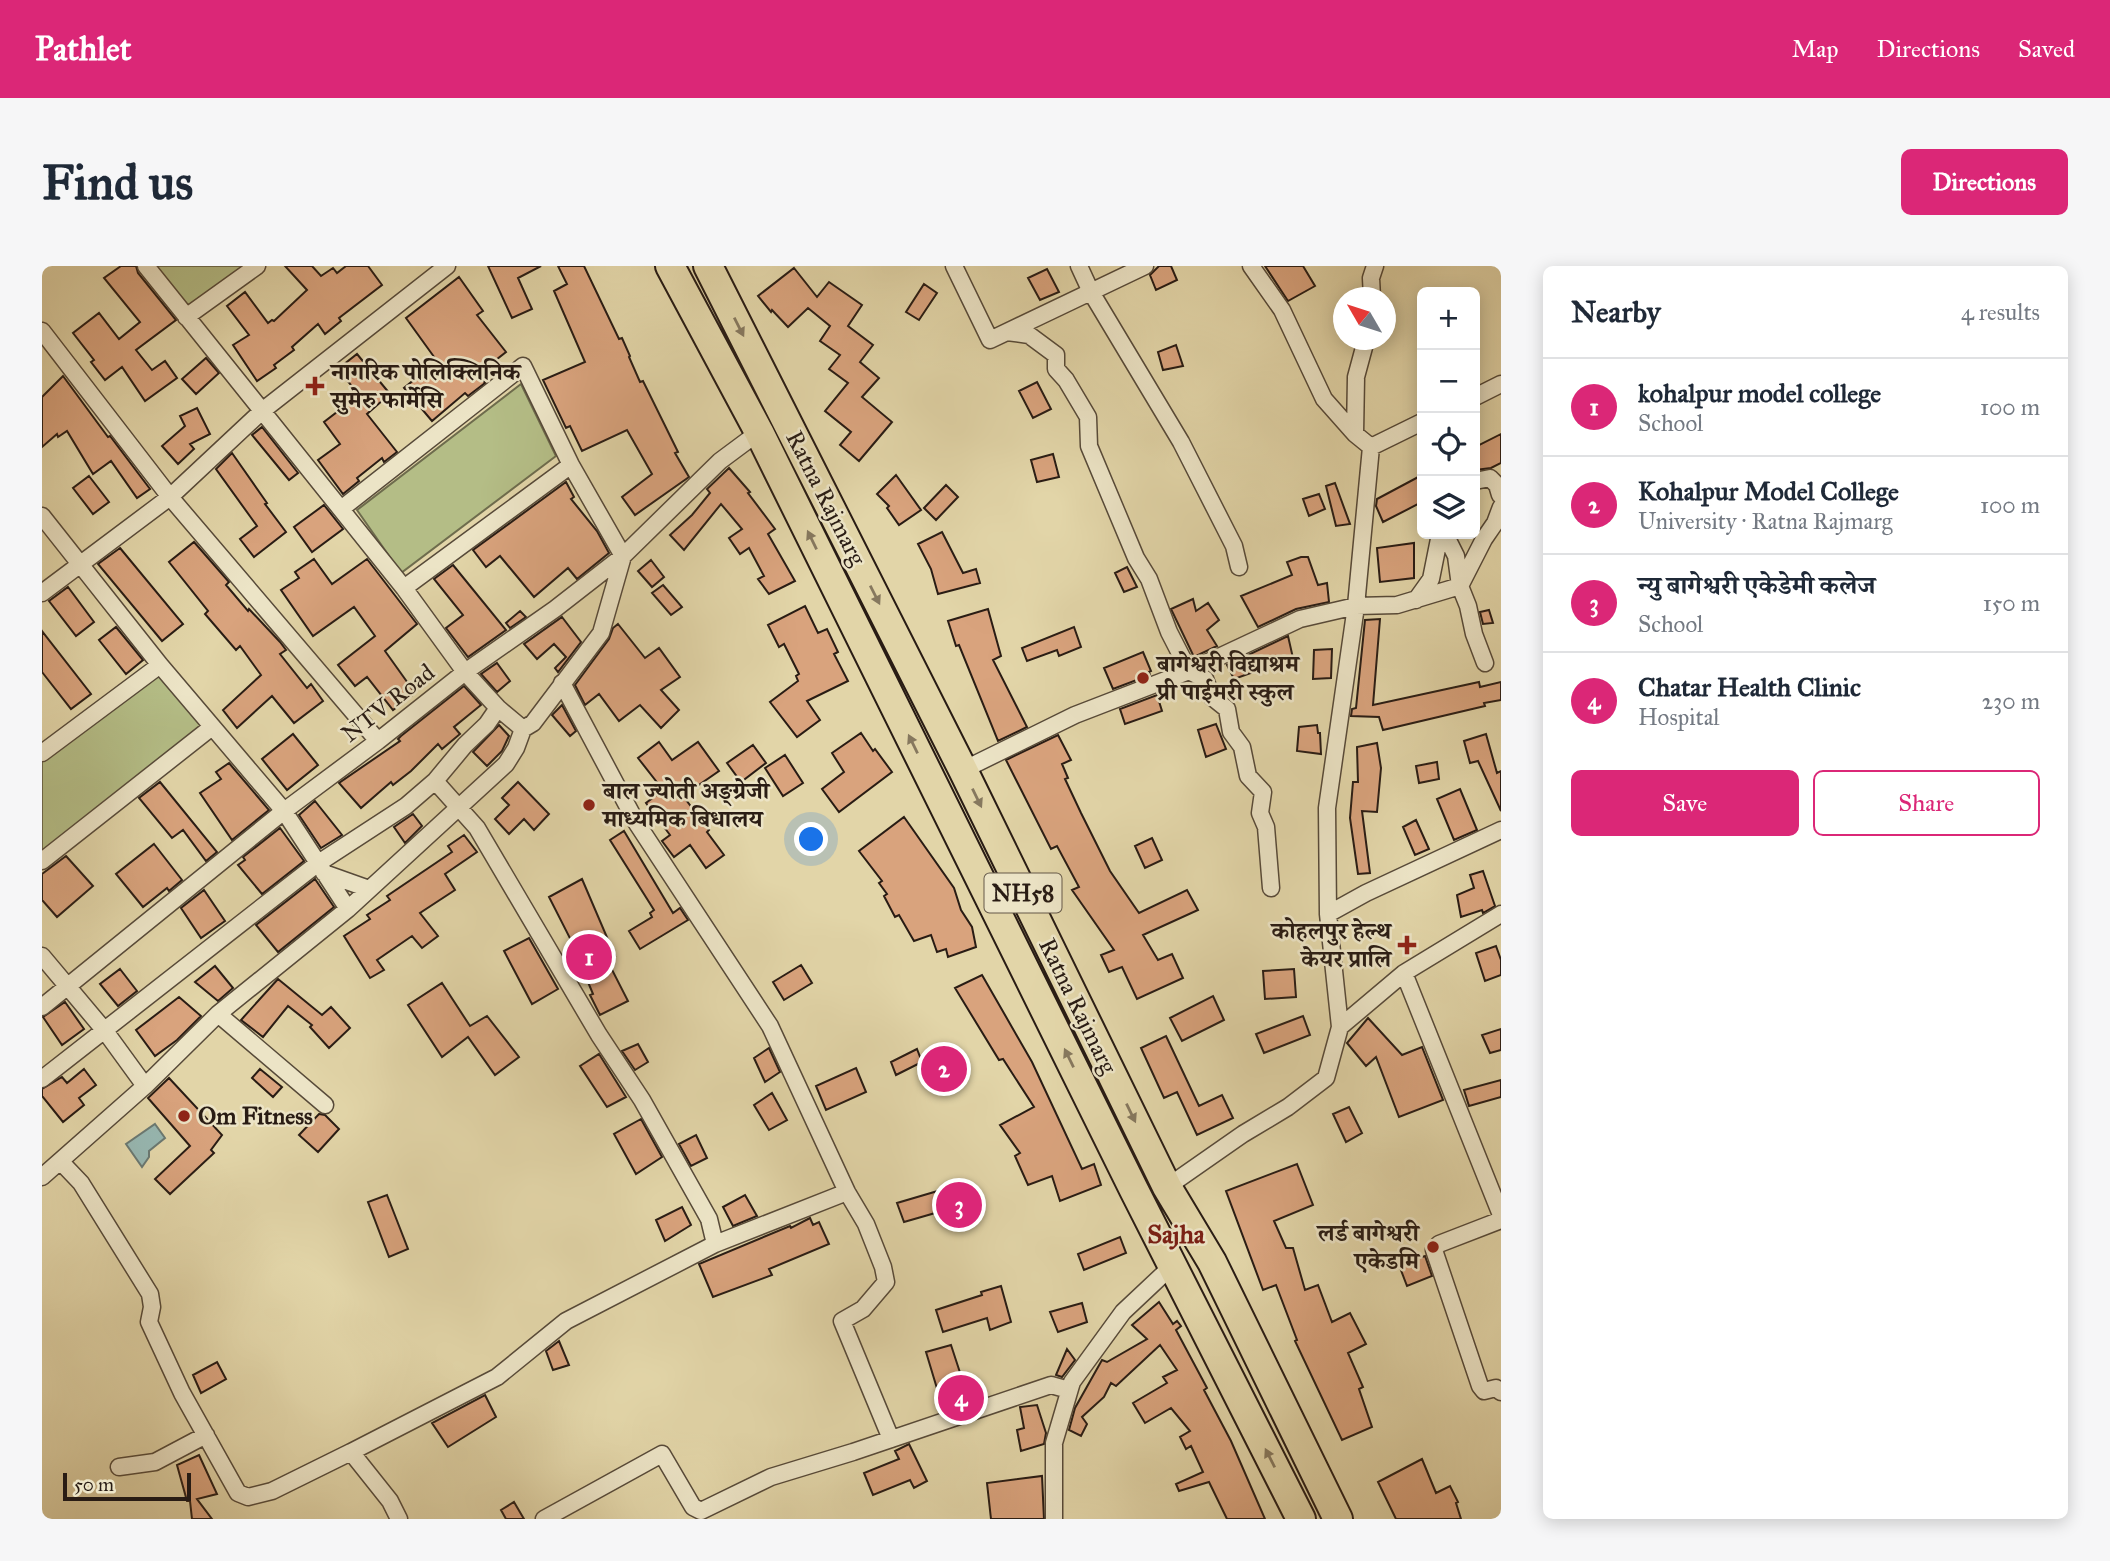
<!DOCTYPE html>
<html lang="en">
<head>
<meta charset="utf-8">
<style>
  body { margin:0; font-family:"IM FELL Great Primer","Noto Serif Devanagari",serif; background:#f6f6f7; color:#1f2937 }
  .controls { position:absolute; right:21px; top:21px; display:grid; overflow:hidden; border-radius:10px; box-shadow:0 4px 18px #0003 }
  .controls button { width:63px; height:63px; display:grid; place-items:center; padding:0; border:0; border-bottom:2px solid #e0e1e3; background:#fff; color:#1f2937; font:35px sans-serif }
  .compass { position:absolute; left:1291px; top:21px; width:63px; height:63px; border-radius:50%; background:#fff; box-shadow:0 4px 18px #0003; rotate:309deg }
  .scale { position:absolute; left:21px; bottom:18px; width:128px; box-sizing:border-box; padding-left:7px; border:4px solid #291c14; border-top:0; font-size:19px; line-height:24px; white-space:nowrap; color:#291c14; -webkit-text-stroke:5px #ece4c6; paint-order:stroke }
  .you { position:absolute; left:770px; top:574px; width:24px; height:24px; margin:-18px; border:5px solid #fff; border-radius:50%; background:#1a73e8; box-shadow:0 0 0 10px #1a73e833 }
  .badge { display:grid; place-items:center; width:46px; height:46px; border-radius:50%; background:#db2777; color:#fff; font-size:23px; font-weight:700 }
  .pin { position:absolute; translate:-50% -50%; border:4px solid #fff; box-shadow:0 2px 7px #0006 }
  .list { margin:0; padding:0; list-style:none }
  h2 { display:flex; justify-content:space-between; align-items:center; height:91px; margin:0; padding:0 28px; font-size:30px }
  h2 small { font-size:23px; font-weight:400; color:#747a83 }
  .list li { display:grid; grid-template-columns:46px 1fr auto; gap:21px; align-items:center; box-sizing:border-box; height:98px; padding:0 28px; border-top:2px solid #e0e1e3 }
  .list b { display:block; font-size:26px; white-space:nowrap }
  .list p { margin:0; font-size:23px; white-space:nowrap; color:#747a83 }
  .list em { font-size:23px; font-style:normal; color:#747a83 }
  .actions { display:flex; gap:14px; padding:21px 28px }
  .actions a { flex:1; padding:16px 0; border:2px solid #db2777; border-radius:10px; text-align:center; font-size:24px; color:#db2777 }
  .actions .main { background:#db2777; color:#fff }
  .icon { flex:none; width:38px; height:38px; fill:none; stroke:currentColor; stroke-width:2; stroke-linecap:round; stroke-linejoin:round }
  .map { position:relative; flex:none; width:1459px; height:1253px; overflow:hidden; border-radius:10px }
  header { display:flex; align-items:center; gap:42px; box-sizing:border-box; height:98px; padding:0 35px; background:#db2777; color:#fff }
  header strong { font-size:33px }
  nav { display:flex; gap:38px; margin-inline-start:auto; font-size:24px }
  .intro { display:flex; align-items:center; justify-content:space-between; box-sizing:border-box; height:168px; padding:0 42px }
  h1 { margin:0; font-size:49px }
  .button { padding:18px 32px; border-radius:10px; background:#db2777; color:#fff; font-size:24px; font-weight:700 }
  main { display:flex; gap:42px; padding:0 42px }
  aside { flex:1; background:#fff; border-radius:10px; box-shadow:0 4px 18px #0003 }
  .map>svg:first-child { display:block }
  .green { fill:#b4bd86; stroke:#6e6c4d; stroke-width:2 }
  .water { fill:#97b7b1; stroke:#6b7972; stroke-width:2 }
  .building { fill:#d9a37d; stroke:#291c14; stroke-width:2 }
  .lines { fill:none; stroke-linecap:round; stroke-linejoin:round }
  .street-casing { stroke:#574a39; stroke-width:19 }
  .highway-casing { stroke:#291c14; stroke-width:32 }
  .street { stroke:#ece4c6; stroke-width:16 }
  .highway { stroke:#e2d5a8; stroke-width:28 }
  .oneway { fill:#86785e }
  .poi-dot { fill:#8f2418; stroke:#ece4c6; stroke-width:2.5 }
  .labels { text-anchor:middle; dominant-baseline:central; stroke-width:5; stroke-linejoin:round; paint-order:stroke }
  .shield { fill:#ece4c6; stroke:#645849; stroke-width:2 }
  .shield-label { font-size:23px; font-weight:bold; fill:#291c14 }
  .poi-label { font-size:24px; font-weight:bold; fill:#291c14; stroke:#ece4c6; text-anchor:start }
  .street-label { font-size:24px; fill:#291c14; stroke:#ece4c6 }
  .neighbourhood-label { font-size:26px; font-weight:bold; fill:#7a1f14; stroke:#ece4c6 }
</style>
</head>
<body>
<header>
<strong>Pathlet</strong>
<nav><a>Map</a><a>Directions</a><a>Saved</a></nav>
</header>
<div class="intro"><h1>Find us</h1><a class="button">Directions</a></div>
<main>
<div class="map">
<svg width="1459" height="1253" viewBox="0 0 1459 1253">
  <rect width="100%" height="100%" fill="#e2d5a8"/>
  <filter id="stains"><feTurbulence type="fractalNoise" baseFrequency=".00286" numOctaves="4"/><feColorMatrix values="0 0 0 0 .2 0 0 0 0 .09 0 0 0 0 .02 0 0 0 .5 -.17"/></filter>
  <radialGradient id="worn" r=".72"><stop offset=".6" stop-color="#630" stop-opacity="0"/><stop offset="1" stop-color="#630" stop-opacity=".3"/></radialGradient>
  <path class="green" d="M104,0H215L144,51Z
    M479,118L514,190L359,307L315,244Z
    M118,404L165,459L0,594V491Z"/>
  <path class="water" d="M113,858L123,872L107,885V891L100,901L84,878Z"/>
  <path class="building" d="M79,0H94L96,7L134,54L94,84L110,104L123,95L135,112L103,135L80,101L63,114L49,96L52,94L31,67L57,47L77,73L98,56L62,12Z
    M243,0H270L279,10L291,2L295,7L304,0H326L340,19L297,52L299,55L283,68L276,58L250,81L252,84L232,99L234,102L215,115L191,79L207,69L185,40L203,26L226,57L230,54L232,55L265,24Z
    M446,0H499L476,12L490,43L470,52Z
    M516,0H542L577,73L580,72L588,90L587,91L598,116L601,115L636,186L633,187L647,211L593,249L580,231L610,208L585,164L540,185L528,160L524,162L501,114L543,96L512,25L525,18Z
    M1117,0H1129L1135,14L1114,24L1108,9Z
    M1223,0H1261L1273,20L1246,35Z
    M752,2L775,31L787,16L820,39L806,60L831,79L818,96L837,112L820,131L850,156L817,195L798,179L809,166L783,145L806,117L787,103L798,89L778,75L788,60L766,42L746,61L730,44L729,46L716,30Z
    M1005,3L1017,26L998,34L986,12Z
    M417,11L441,45L435,49L464,86L436,108L443,117L426,130L423,127L390,155L362,122L395,95L364,52Z
    M882,18L895,27L877,54L864,46Z
    M1134,79L1141,100L1121,104L1116,86Z
    M315,88L348,128L325,148L355,186L342,196L340,192L315,212L317,215L301,228L276,194L298,178L282,156L317,129L296,103Z
    M164,92L177,107L154,128L140,113Z
    M21,110L66,171L68,170L108,223L95,232L69,195L51,208L25,165L16,171L15,168L0,181V131Z
    M995,116L1009,143L991,152L977,125Z
    M155,142L168,168L148,178L152,183L136,198L120,180L143,160L138,150Z
    M220,161L256,207L247,214L210,169Z
    M1459,168V197L1449,202L1433,204V181Z
    M190,187L225,237L223,238L244,266L212,291L198,273L215,260L174,203Z
    M1011,188L1017,211L995,216L989,194Z
    M687,202L708,226L706,227L733,263L726,268L753,315L727,328L716,313L722,310L707,282L698,288L687,272L700,263L679,238L642,284L628,269L650,249L668,227L665,223Z
    M854,209L879,244L857,259L845,242L847,240L835,228Z
    M1380,209V236L1341,256L1334,240L1335,233Z
    M47,210L67,236L51,248L31,222Z
    M524,216L532,231L529,233L555,265L567,287L535,313L526,302L492,331L458,290L444,301L431,284Z
    M1293,217L1308,258L1294,260L1284,220Z
    M904,219L916,231L894,254L882,242Z
    M1277,228L1283,243L1267,250L1261,233Z
    M282,239L301,263L270,286L252,261Z
    M900,266L921,307L934,303L938,317L896,328L889,303L876,278Z
    M152,276L187,316L184,319L206,345L207,343L238,376L244,384L238,388L265,422L269,418L281,435L252,457L230,430L195,462L181,444L219,409L198,380L194,384L163,348L166,345L127,296Z
    M1372,277V312L1338,316L1335,282Z
    M78,282L141,358L120,375L56,298Z
    M1259,291H1266L1276,319L1285,317L1287,336L1254,343L1216,361L1199,330L1250,309L1245,296Z
    M272,293L290,318L325,293L375,358L343,385L373,427L351,444L325,411L313,420L296,399L333,370L312,341L271,370L239,324L257,312L253,306Z
    M609,294L622,311L610,321L596,305Z
    M411,299L464,364L426,391L404,362L421,349L392,313Z
    M1085,301L1095,321L1082,326L1073,307Z
    M621,319L640,341L629,349L610,327Z
    M26,321L52,356L34,370L7,335Z
    M1151,333L1154,345L1166,337L1177,354L1165,364L1175,380L1152,391L1129,343Z
    M763,340L776,367L785,363L796,386L792,388L806,415L765,435L778,454L755,471L728,436L756,415L754,410L757,408L742,378L737,381L726,359Z
    M946,343L959,390L951,394L985,461L956,475L917,379L914,380L906,355Z
    M1447,344L1451,357L1441,358L1438,346Z
    M478,345L484,351L468,362L464,357Z
    M520,351L539,376L516,406L513,402L524,391L512,378L495,393L482,378Z
    M1338,353L1331,439L1437,416L1438,421L1459,416V434L1442,437L1443,440L1341,464L1337,451L1309,450L1310,443L1314,442L1323,354Z
    M576,358L603,392L617,382L638,411L619,424L637,444L619,462L598,439L577,455L557,428L543,439L533,419L567,373L571,362Z
    M74,361L101,394L84,408L57,374Z
    M1032,361L1039,381L1017,390L1015,384L985,395L980,382Z
    M0,365L49,428L29,443L0,406Z
    M1246,370L1251,392L1208,405L1209,407L1192,413L1185,399Z
    M1290,383L1289,412L1271,413L1272,384Z
    M1101,386L1109,405L1107,406L1108,409L1071,423L1062,402Z
    M455,397L468,415L455,426L439,408Z
    M422,420L439,439L412,461L418,468L400,483L396,478L369,505L351,519L349,516L319,542L297,517L358,475L356,473L359,470Z
    M1115,429L1120,445L1083,458L1078,443Z
    M520,439L534,465L528,470L510,449Z
    M1174,458L1184,483L1164,491L1156,464Z
    M457,459L467,470L460,485L445,500L431,486Z
    M1275,459L1276,467H1278L1279,488L1255,485L1257,461Z
    M819,467L831,485L833,483L850,506L797,546L780,523L802,506L790,487Z
    M251,468L276,499L245,524L220,493Z
    M1444,468L1455,507L1459,505V545L1436,495L1428,497L1422,475Z
    M1016,469L1029,494L1020,498L1026,512L1023,513L1039,547L1068,605L1097,647L1145,624L1156,644L1101,669L1116,694L1130,688L1141,712L1095,733L1080,701L1067,706L1059,689L1072,684L1030,624L1037,621L1015,580L1009,583L964,494Z
    M617,476L630,494L656,476L677,505L641,530L667,564L665,566L682,589L664,602L648,579L632,591L620,575L628,569L604,537L621,524L596,492Z
    M1335,477L1339,502L1335,546L1320,545L1328,607L1316,608L1308,552L1311,516H1316L1315,481Z
    M711,479L724,497L699,516L685,497Z
    M743,489L761,517L741,530L723,502Z
    M1395,496L1397,513L1377,517L1374,500Z
    M187,497L227,544L190,574L158,527L179,513L174,506Z
    M118,516L175,586L164,595L141,564L130,572L97,532Z
    M476,516L507,548L492,564L482,553L467,568L453,553L467,539L460,532Z
    M1418,523L1435,564L1412,574L1395,533Z
    M273,535L300,569L279,582L257,549Z
    M371,548L380,560L363,577L352,561Z
    M862,551L912,622L919,644L930,661L934,681L906,691L904,683L895,686L889,669L872,675L857,649L853,651L842,630L845,628L837,617L840,615L817,585Z
    M1374,554L1387,583L1373,589L1361,561Z
    M238,562L262,595L220,628L196,599L203,594L201,591Z
    M582,565L631,647L638,642L646,654L598,683L587,665L610,651L608,647L612,644L568,574Z
    M422,569L435,586L403,608L413,624L378,647L396,670L380,682L370,670L335,694L342,704L328,712L302,670L328,653L325,649L348,634L345,630L410,586L406,580Z
    M1110,572L1120,594L1103,602L1093,580Z
    M112,578L140,614L127,625L125,622L101,641L74,608Z
    M24,590L51,620L15,651L0,634V608Z
    M1441,605L1453,640L1441,647L1440,644L1419,651L1415,629L1432,622L1428,609Z
    M273,613L292,641L236,686L214,659Z
    M540,613L573,690L565,694L586,735L558,749L548,729L551,728L541,704L535,707L526,686L533,682L507,631Z
    M162,624L183,655L159,672L139,642Z
    M487,672L516,723L490,738L462,685Z
    M1454,680L1459,694V709L1443,715L1434,687Z
    M759,699L770,717L742,734L731,716Z
    M173,700L191,722L176,735L153,716Z
    M78,703L95,725L76,740L58,718Z
    M1252,703L1254,731L1223,733L1221,705Z
    M940,709L990,796L1040,903L1052,898L1059,919L1018,935L1010,910L986,919L973,890L978,887L958,859L992,841L961,793L957,794L913,722Z
    M236,713L280,749L289,741L308,762L287,782L268,761L270,759L246,740L221,771L199,754Z
    M400,717L428,760L445,750L477,791L453,809L426,771L400,791L366,739Z
    M1171,730L1182,754L1140,775L1128,752Z
    M137,731L159,750L135,774L113,790L94,764Z
    M23,736L42,763L20,779L1,751Z
    M1261,750L1268,769L1222,787L1214,768Z
    M1326,752L1360,789L1380,781L1401,834L1357,851L1334,791L1324,800L1305,777Z
    M1459,763V784L1448,787L1440,769Z
    M1124,770L1157,840L1180,829L1191,852L1155,869L1135,826L1122,832L1099,782Z
    M596,778L606,796L593,804L580,785Z
    M727,782L738,806L723,816L712,792Z
    M875,783L880,796L854,809L849,796Z
    M557,788L584,831L565,841L538,800Z
    M814,802L824,826L784,844L774,820Z
    M42,803L54,819L37,832L42,839L21,856L0,830V823L20,811L25,817Z
    M218,803L240,821L231,831L210,812Z
    M127,812L180,869L169,884L172,887L128,928L113,913L148,880L106,832Z
    M1459,814V831L1427,840L1422,824Z
    M730,827L745,854L727,864L712,839Z
    M1307,841L1320,867L1304,876L1291,848Z
    M277,848L283,849L297,863L276,886L257,869Z
    M599,853L620,891L594,908L572,868Z
    M654,869L665,892L649,900L637,878Z
    M1255,898L1271,939L1232,955L1244,982H1251L1263,1024L1276,1019L1290,1056L1308,1047L1324,1078L1306,1087L1321,1121L1317,1123L1330,1161L1300,1174L1253,1075L1255,1074L1234,1019L1221,1024L1184,925Z
    M899,924L907,943L862,956L855,937Z
    M345,929L366,983L347,991L326,936Z
    M703,929L715,950L691,960L681,941Z
    M640,941L649,959L623,975L614,954Z
    M768,952L771,959L777,956L787,978L727,1003L730,1009L671,1031L657,998L748,960L749,962Z
    M1078,971L1084,987L1042,1004L1036,988Z
    M1383,990L1390,1010L1365,1020L1357,999Z
    M959,1020L969,1056L948,1064L945,1052L901,1066L894,1044L940,1029L939,1026Z
    M1117,1036L1131,1058L1135,1055L1139,1060L1134,1064L1165,1122L1162,1124L1189,1175L1223,1253H1185L1167,1216L1137,1225L1134,1218L1161,1206L1149,1180L1144,1183L1138,1171L1148,1165L1129,1142L1103,1157L1091,1137L1125,1117L1121,1111L1135,1104L1118,1079L1074,1120L1069,1117L1062,1131L1040,1151L1045,1158L1039,1170L1027,1164L1033,1142L1060,1094L1065,1096L1105,1073L1090,1059Z
    M1040,1037L1045,1056L1016,1066L1008,1046Z
    M517,1075L527,1099L511,1104L504,1085Z
    M909,1079L926,1131L900,1139L884,1086Z
    M1025,1083L1033,1094L1020,1111L1014,1109Z
    M175,1096L184,1113L159,1127L151,1109Z
    M443,1129L454,1151L406,1181L390,1157Z
    M995,1139L1004,1167L1002,1178L979,1185L975,1164L982,1162L978,1141Z
    M867,1178L885,1215L872,1222L868,1214L831,1229L822,1207L857,1193L853,1185Z
    M157,1189L175,1228L155,1233L170,1253H150L148,1235H145L135,1199Z
    M1380,1193L1394,1227L1408,1220L1416,1236L1414,1237L1419,1253H1354L1336,1216Z
    M1000,1210L1002,1253H949L945,1217Z
    M472,1236L482,1253H464L459,1244Z"/>
  <g class="lines">
    <g class="street-casing">
      <path id="street" d="M104,0L362,322L423,406L456,442
        M912,0L948,74L1103,0
        M1037,0L1049,26L1139,176L1192,280L1197,301
        M1330,32L1329,12L1333,0
        M144,51L215,0
        M0,65L128,231L336,475
        M965,66L987,69L1014,89V103L1024,114L1046,151L1047,180L1094,292L1107,313L1127,366L1147,405L1163,413L1170,431L1185,443L1189,466L1200,481L1206,510L1221,526L1218,547L1224,561L1229,622
        M1433,131L1459,118
        M1313,168L1314,111L1324,74
        M1329,181L1380,156
        M1433,215L1448,212L1455,219L1458,229
        M0,250L118,399L242,545L306,643
        M1403,268L1414,290L1418,320
        M1418,320L1442,273L1453,257L1459,241
        M362,322L529,199
        M0,327L128,231L220,145L405,0
        M1374,334L1389,313L1398,268
        M520,417L594,556L728,760L805,926L824,958L841,1001L844,1016L821,1043L800,1055L849,1173
        M0,487L118,399
        M921,504L1033,449L1147,405L1258,353L1314,340L1355,339L1418,320L1426,340L1432,368L1443,397
        M393,515L435,562L557,769L600,834L667,953L673,978
        M0,595L170,461
        M282,607L327,623
        M1286,648L1324,627L1459,564
        M0,690L63,765L103,820
        M1362,707L1459,949
        M0,741L242,545L336,475L423,406L513,343L581,290L678,195L717,166
        M176,748L283,839
        M1298,761L1362,707L1459,648
        M0,813L275,598L364,540L393,515L423,479L445,458L456,442L481,463L491,457L559,367L581,290L529,199L481,100L299,243
        M19,896L39,917L108,1028L110,1041L107,1056L140,1127L196,1227L206,1231L230,1225L309,1186
        M0,911L103,820L176,748L306,643L464,498L474,482L481,463
        M1125,921L1201,868L1246,841L1284,812L1298,761L1286,648L1285,542L1314,340L1329,181L1313,168L1282,133L1240,44L1209,0
        M1459,954L1397,978L1392,984L1438,1120L1442,1125L1454,1122L1459,1126
        M77,1201L113,1196L164,1169
        M357,1253L348,1235L309,1186L455,1111L524,1055L673,978L805,926
        M502,1253L620,1188L651,1241L659,1245L729,1211L811,1186L1009,1119L1027,1124
        M1012,1253V1177L1030,1116L1081,1046L1131,999"/>
    </g>
    <g class="highway-casing">
      <path id="highway" d="M628,0L717,166L1092,924L1259,1253
        M666,0L921,504L1125,921L1170,996L1296,1253"/>
    </g>
    <use href="#street" class="street"/>
    <use href="#highway" class="highway"/>
  </g>
  <defs><path id="oneway-solid" d="M-6-.8H1V-3.2L6.5 0L1 3.2V.8H-6Z" transform="scale(1.75)"/></defs>
  <g class="oneway">
    <use href="#oneway-solid" transform="translate(697 61) rotate(63)"/>
    <use href="#oneway-solid" transform="translate(770 274) rotate(-116)"/>
    <use href="#oneway-solid" transform="translate(833 329) rotate(63)"/>
    <use href="#oneway-solid" transform="translate(871 478) rotate(-116)"/>
    <use href="#oneway-solid" transform="translate(935 532) rotate(64)"/>
    <use href="#oneway-solid" transform="translate(1027 792) rotate(-116)"/>
    <use href="#oneway-solid" transform="translate(1089 847) rotate(64)"/>
    <use href="#oneway-solid" transform="translate(1228 1192) rotate(-117)"/>
  </g>
  <g class="poi-dot">
    <path d="M269.5 109.5h7v7h7v7h-7v7h-7v-7h-7v-7h7z"/>
    <circle cx="1101" cy="412" r="7"/>
    <circle cx="547" cy="539" r="7"/>
    <path d="M1361.5 668.5h7v7h7v7h-7v7h-7v-7h-7v-7h7z"/>
    <circle cx="142" cy="850" r="7"/>
    <circle cx="1391" cy="981" r="7"/>
  </g>
  <g class="labels">
    <rect class="shield" x="942.5" y="607.5" width="77" height="39" rx="5"/>
    <g class="shield-label">
      <text x="981" y="627">NH58</text>
    </g>
    <g class="poi-label">
      <text x="289" y="106">नागरिक पोलिक्लिनिक<tspan x="289" dy="28">सुमेरु फार्मेसि</tspan></text>
      <text x="1115" y="398">बागेश्वरी विद्याश्रम<tspan x="1115" dy="28">प्री पाईमरी स्कुल</tspan></text>
      <text x="561" y="525">बाल ज्योती अङ्ग्रेजी<tspan x="561" dy="28">माध्यमिक बिधालय</tspan></text>
      <text x="1349" y="665" text-anchor="end">कोहलपुर हेल्थ<tspan x="1349" dy="28">केयर प्रालि</tspan></text>
      <text x="156" y="850">Om Fitness</text>
      <text x="1377" y="967" text-anchor="end">लर्ड बागेश्वरी<tspan x="1377" dy="28">एकेडमि</tspan></text>
    </g>
    <g class="street-label">
      <text transform="translate(784 232) rotate(63)">Ratna Rajmarg</text>
      <text transform="translate(346 437) rotate(-38)">NTV Road</text>
      <text transform="translate(1036 740) rotate(64)">Ratna Rajmarg</text>
    </g>
    <g class="neighbourhood-label">
      <text x="1134" y="968">Sajha</text>
    </g>
  </g>
  <rect width="100%" height="100%" filter="url(#stains)"/>
  <rect width="100%" height="100%" fill="url(#worn)"/>
</svg>
<div class="controls">
<button>+</button>
<button>−</button>
<button><svg class="icon" aria-label="locate" viewBox="0 0 24 24"><circle cx="12" cy="12" r="6"/><path d="M12 2v4M12 18v4M2 12h4M18 12h4"/></svg></button>
<button><svg class="icon" aria-label="layers" viewBox="0 0 24 24"><path d="M12 4l9 5-9 5-9-5zM3 14l9 5 9-5"/></svg></button>
</div>
<svg class="compass" viewBox="-18 -18 36 36"><path d="M0-13l5 13h-10z" fill="#e53935"/><path d="M0 13l5-13h-10z" fill="#747a83"/></svg>
<div class="scale">50 m</div>
<div class="you"></div>
<div class="pin badge" style="left:547px;top:691px">1</div>
<div class="pin badge" style="left:902px;top:803px">2</div>
<div class="pin badge" style="left:917px;top:939px">3</div>
<div class="pin badge" style="left:919px;top:1132px">4</div>
</div>
<aside>
<h2>Nearby<small>4 results</small></h2>
<ul class="list">
<li><span class="badge">1</span><div><b>kohalpur model college</b><p>School</p></div><em>100 m</em></li>
<li><span class="badge">2</span><div><b>Kohalpur Model College</b><p>University · Ratna Rajmarg</p></div><em>100 m</em></li>
<li><span class="badge">3</span><div><b>न्यु बागेश्वरी एकेडेमी कलेज</b><p>School</p></div><em>150 m</em></li>
<li><span class="badge">4</span><div><b>Chatar Health Clinic</b><p>Hospital</p></div><em>230 m</em></li>
</ul>
<div class="actions"><a class="main">Save</a><a>Share</a></div>
</aside>
</main>
</body>
</html>
